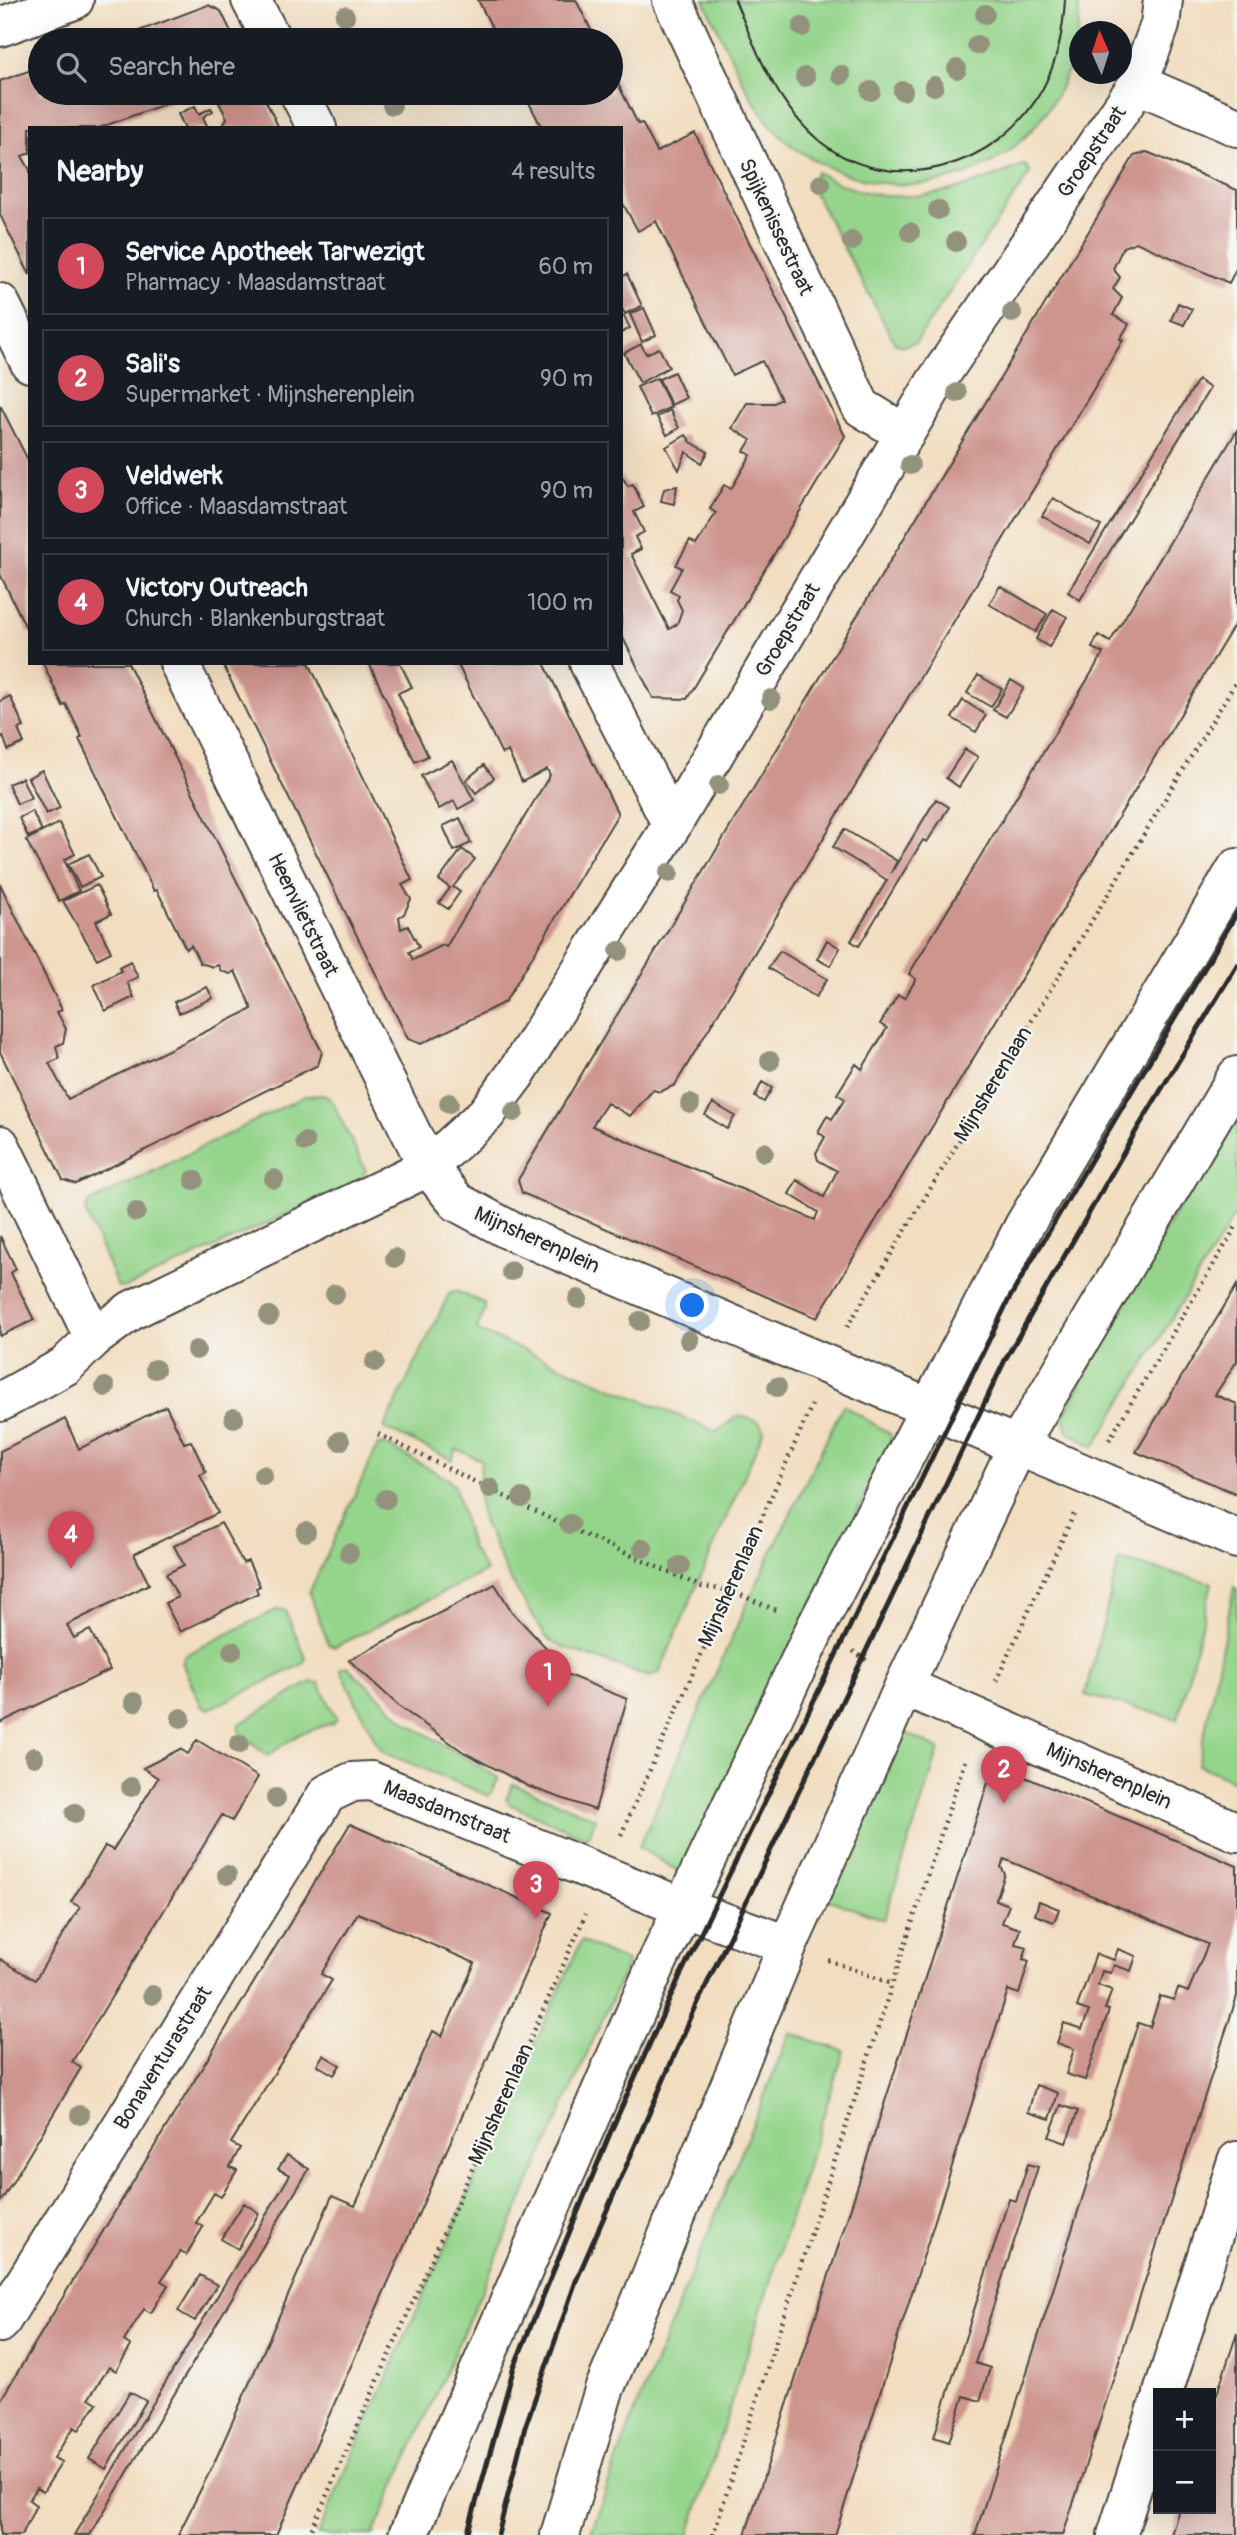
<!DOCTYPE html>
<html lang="en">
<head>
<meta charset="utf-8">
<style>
  body { margin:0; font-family:Pangolin,sans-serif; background:#242831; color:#f1f3f6 }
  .controls { position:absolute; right:21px; bottom:21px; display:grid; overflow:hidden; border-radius:0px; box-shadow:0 7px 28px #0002 }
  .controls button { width:63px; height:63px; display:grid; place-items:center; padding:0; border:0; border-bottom:2px solid #363941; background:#171b24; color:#f1f3f6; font:35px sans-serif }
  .compass { position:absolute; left:1069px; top:21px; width:63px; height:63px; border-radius:50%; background:#171b24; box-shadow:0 7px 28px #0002; rotate:357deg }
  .you { position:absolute; left:693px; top:1306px; width:24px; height:24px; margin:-18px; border:5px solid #fff; border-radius:50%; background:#1a73e8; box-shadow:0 0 0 10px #1a73e833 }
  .badge { display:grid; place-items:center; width:46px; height:46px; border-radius:50%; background:#d1495b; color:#fff; font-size:23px; font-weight:700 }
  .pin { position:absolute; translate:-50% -58px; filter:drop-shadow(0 2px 4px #0008) }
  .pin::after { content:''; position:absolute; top:37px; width:24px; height:21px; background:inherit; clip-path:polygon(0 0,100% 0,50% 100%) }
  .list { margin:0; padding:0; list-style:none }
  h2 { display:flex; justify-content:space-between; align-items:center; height:91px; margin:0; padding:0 28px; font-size:30px }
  h2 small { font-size:23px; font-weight:400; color:#9ea1a6 }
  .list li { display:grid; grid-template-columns:46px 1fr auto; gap:21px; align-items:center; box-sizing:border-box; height:98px; margin:0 14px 14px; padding:0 14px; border:2px solid #363941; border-radius:0px }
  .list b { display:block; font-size:26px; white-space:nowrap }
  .list p { margin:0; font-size:23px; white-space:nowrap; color:#9ea1a6 }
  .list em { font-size:23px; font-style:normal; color:#9ea1a6 }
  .icon { flex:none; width:38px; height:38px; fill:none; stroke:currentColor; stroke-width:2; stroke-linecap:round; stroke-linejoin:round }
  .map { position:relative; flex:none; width:1237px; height:2535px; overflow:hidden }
  .search { position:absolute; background:#171b24; box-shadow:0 7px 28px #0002; left:28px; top:28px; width:595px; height:77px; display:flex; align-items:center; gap:18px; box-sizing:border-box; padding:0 24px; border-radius:38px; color:#9ea1a6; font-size:26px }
  .panel { position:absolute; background:#171b24; box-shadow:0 7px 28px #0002; left:28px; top:126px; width:595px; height:539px; border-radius:0px }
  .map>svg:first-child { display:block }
  .green { fill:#94d48b; stroke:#60805b; stroke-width:2 }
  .building { fill:#ce948e }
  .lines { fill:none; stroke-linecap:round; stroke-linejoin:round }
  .minor-casing { stroke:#494641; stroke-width:42 }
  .path { stroke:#494641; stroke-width:4.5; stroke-dasharray:2 5; stroke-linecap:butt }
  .minor { stroke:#fff; stroke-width:38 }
  .tram { stroke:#2b2b2b; stroke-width:2 }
  .rail { stroke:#2b2b2b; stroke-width:5 }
  .tree { fill:#93927b }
  .labels { text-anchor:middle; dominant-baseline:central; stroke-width:5; stroke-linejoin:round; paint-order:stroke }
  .street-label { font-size:21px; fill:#2b2b2b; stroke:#f6f6f2 }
</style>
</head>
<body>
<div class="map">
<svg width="1237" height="2535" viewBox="0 0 1237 2535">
  <rect width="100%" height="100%" fill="#f6f6f2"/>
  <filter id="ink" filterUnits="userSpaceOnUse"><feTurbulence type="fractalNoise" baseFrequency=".0143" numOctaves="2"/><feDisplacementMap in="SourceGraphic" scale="14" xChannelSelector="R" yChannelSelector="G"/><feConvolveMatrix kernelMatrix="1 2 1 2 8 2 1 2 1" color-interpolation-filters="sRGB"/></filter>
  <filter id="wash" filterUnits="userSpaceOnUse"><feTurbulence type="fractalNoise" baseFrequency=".00686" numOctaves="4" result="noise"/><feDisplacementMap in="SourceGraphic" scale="28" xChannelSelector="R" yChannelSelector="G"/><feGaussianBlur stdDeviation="1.57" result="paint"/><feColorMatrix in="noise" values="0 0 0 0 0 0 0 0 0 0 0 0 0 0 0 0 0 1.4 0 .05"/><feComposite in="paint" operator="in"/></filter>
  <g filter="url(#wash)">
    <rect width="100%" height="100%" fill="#f2ddc0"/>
    <path class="green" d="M704,0H1078C1082,33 1072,67 1056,96C1002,193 883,210 795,148C752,118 727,46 704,0Z
      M1025,164L1030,173L916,342L903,346L895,343L810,185L817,172C888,215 955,194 1025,164Z
      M323,1095L331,1099L366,1171L358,1182L125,1288L118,1287L85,1211L89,1203L305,1096Z
      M1237,1105V1211L1094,1447L1068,1431L1063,1417L1136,1282Z
      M456,1291L484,1303L485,1310L476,1330L717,1432L738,1415L759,1422L764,1430L659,1673L650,1677L555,1644L545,1635L507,1574L481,1516L479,1498L481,1460L456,1449L452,1460L384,1428L449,1294Z
      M843,1405L890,1434L892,1440L681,1873L639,1847L744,1610Z
      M385,1444L448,1479L455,1487L471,1547L486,1571L335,1647L329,1645L309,1593L378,1445Z
      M1119,1560L1212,1583L1178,1719L1085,1695Z
      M1234,1587L1237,1589V1782L1198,1765Z
      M278,1609L285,1610L306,1658L303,1664L209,1709L202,1707L182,1663L185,1655Z
      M347,1666L406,1722L499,1778L489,1796L385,1753L378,1746L340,1669Z
      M311,1682L319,1683L337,1719L333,1723L300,1734L267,1756L239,1731V1724Z
      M896,1728L939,1749L884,1920L826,1899Z
      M513,1784L595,1818L590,1834L584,1837L509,1804L506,1799Z
      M581,1941L628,1962L373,2535H317Z
      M790,2033L844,2051L689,2535H590L631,2421Z"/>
    <g id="blocks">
      <path class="building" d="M478,0H576L596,40H498Z
        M208,5L221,11L235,40H115Z
        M40,67V93H195L99,128H30V153L22,156L30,170V275L0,215V81Z
        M611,70L638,124L642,123L657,152L695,133L845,436L687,699L653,698L621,634V475L628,486L633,484L644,507L634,512L644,532L635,537L641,549L631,554L669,629L677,624L682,610L677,600L679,595L670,590L682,568L676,565L690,541L696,545L716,513L710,509L724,485L731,489L751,455L744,451L751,440L732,428L747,403H774L781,399L762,361L732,375L656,221L638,231L621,200V128H542L524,93H611Z
        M214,93H262L279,128H222L227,118Z
        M195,106L199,114L211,108L213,111L203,117L208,128H185L178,114Z
        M1147,152L1237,190V267L1229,283L1136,242L1123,247L1113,269L1120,277L1113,289L1122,298L1113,315L1129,324L1120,339L1123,340L675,1085L660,1092L653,1090L630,1116L607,1103L592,1126L815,1220L818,1212L789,1194L797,1180L824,1197L837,1171L818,1160L816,1153L825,1137L818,1132L827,1116L832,1119L845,1099L837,1094L856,1064L862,1069L887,1028L880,1024L898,995L905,998L916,979L909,974L1101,657L1103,653L1092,648L1098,635L1110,642L1237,430V620L1227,637L817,1318L522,1193L518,1180L626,1000L1134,156Z
        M627,274L642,306L625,314L621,307V277Z
        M1178,303L1192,309L1184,325L1171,320Z
        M644,308L656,335L642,342L630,314Z
        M624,316L630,328L621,333V318Z
        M641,344L646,354L659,348L669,367L640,383L624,353Z
        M674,372L686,398L671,405L659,379Z
        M657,378L671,407L651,417L637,387Z
        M1198,380L1210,388L1080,600L1068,592Z
        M0,405L30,464V636L0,574Z
        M670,410L679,428L667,435L657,417Z
        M686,435L691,442L708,452L702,463L686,452L679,470L666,447Z
        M677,486L674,504L661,501L664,489Z
        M1053,498L1101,526L1090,544L1042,516Z
        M1000,586L1047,614L1036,632L989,604Z
        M1053,609L1067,617L1049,647L1036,639Z
        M43,663H128L322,1052L318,1065L76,1184L63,1180L0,1052V884L62,1010L57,1012L66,1029L63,1043L56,1046L59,1059L49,1063L68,1099L252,1009L235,971L230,974L221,971L218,965L213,967L200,963L191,945L186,949L157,890L154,891L79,739L82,737L66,704L63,706Z
        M222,663H309L412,880L402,885L411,899L404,914L399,917L401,929L408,926L419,947L409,952L413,960L443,945L446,947L550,775L547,769L522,782L508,751L502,754L457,663H544L618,814L505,1002L421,1044L408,1039Z
        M369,663H400L412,687L398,693L428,756L415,762Z
        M978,675L1002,689L991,707L967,693Z
        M1011,680L1024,688L1006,717L993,710Z
        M10,696L24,727L18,729L24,743L8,750L3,736L0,738V701Z
        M963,700L986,715L976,732L952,718Z
        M965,749L978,757L959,787L946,778Z
        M452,760L474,800L458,809L454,801L439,809L421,776Z
        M484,765L494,778L476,793L466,780Z
        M42,770L60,808L46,814L28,778Z
        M22,778L31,798L17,804L8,784Z
        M936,799L949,807L927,842L923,840L859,946L851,941L887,880L833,847L844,829L897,861L891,873Z
        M32,811L42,831L28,837L19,818Z
        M460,818L471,843L454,851L443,826Z
        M59,823L75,854L64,860L79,891L59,901L26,840Z
        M462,849L475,859L453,887L460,892L448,909L439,903L450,888L439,880Z
        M89,854L101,877L80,887L68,864Z
        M97,885L111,914L96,921L111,952L97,959L63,901Z
        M827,940L840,948L830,966L817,959Z
        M780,951L827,979L816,997L768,968Z
        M130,961L138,977L127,982L134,997L105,1011L94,985L121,971L119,967Z
        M207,987L213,998L179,1013L174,1002Z
        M762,1082L772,1088L764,1102L755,1097Z
        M713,1103L735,1116L727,1129L705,1115Z
        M0,1236L16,1269L11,1273L34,1320L0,1336Z
        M1237,1285V1361L1215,1395L1237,1404V1494L1136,1452Z
        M166,1406L184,1443L191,1441L206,1472L200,1475L218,1513L134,1554L149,1584L67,1625L74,1638L90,1630L110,1670L0,1723V1451L65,1419L79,1449Z
        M221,1523L243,1563L248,1561L260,1586L256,1588L258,1593L180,1632L165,1603L178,1597L166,1574L184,1565L174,1546Z
        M495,1584L512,1612L552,1654L546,1666L627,1699L595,1810L530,1787L465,1753L401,1708L349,1660Z
        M197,1740L258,1777L232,1821L222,1815L72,2062L81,2068L0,2203V1959L35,1980L80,1907L71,1902L105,1846L113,1850L158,1778L143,1768L180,1749L188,1754Z
        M994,1764L1237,1866V1996L1157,2244L1063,2535H975L1138,2023L1150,2027L1160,1996L1174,2000L1178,1988L1188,1992L1208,1944L1004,1859L1001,1867L1005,1874L996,1900L1009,1905L1002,1923L1020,1929L1015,1944L1027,1947L1023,1959L1029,1961L1019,1994L1008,1990L835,2535H745Z
        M350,1824L552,1913L276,2535H178L215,2461L332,2196L355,2206L433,2031L442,2036L475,1963L358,1913L321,1974L332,1980L231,2143L240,2148L230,2167L237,2170L221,2197L214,2193L196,2223L203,2227L186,2255L180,2251L161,2281L168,2285L151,2313L144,2309L124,2341L131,2346L116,2371L109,2367L89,2398L97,2403L79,2430L74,2427L54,2458L62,2462L43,2492L37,2488L29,2500L36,2505L22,2535H0V2401Z
        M1039,1901L1059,1909L1054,1922L1035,1915Z
        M1118,1949L1136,1956L1131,1971L1114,1965L1111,1973L1102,1971L1098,1985L1112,1990L1105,2009L1109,2010L1085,2080L1066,2074L1074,2049L1057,2043L1064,2023L1082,2029L1089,2011L1077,2007L1096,1954L1114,1960Z
        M323,2055L340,2065L334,2075L317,2065Z
        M1036,2085L1058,2093L1050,2119L1028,2112Z
        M1061,2105L1078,2111L1066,2143L1049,2137Z
        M287,2155L309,2169L90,2535H74L290,2175L278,2169Z
        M1028,2164L1038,2167L975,2363L990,2368L980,2401L964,2396L949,2442L934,2437L1009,2199L1016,2201Z
        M244,2203L259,2213L238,2249L221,2239Z
        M200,2275L217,2285L195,2321L178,2311Z
        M1237,2333V2535H1171L1179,2509H1211V2412Z
        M130,2392L146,2401L106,2469L89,2459Z"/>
    </g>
  </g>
  <g filter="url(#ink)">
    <use href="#blocks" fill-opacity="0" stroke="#494641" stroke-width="2"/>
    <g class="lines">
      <g class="minor-casing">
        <path id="minor" d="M251,0L272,40
          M672,0L861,407L905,434
          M0,27L74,0
          M1138,84L1237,127
          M299,93L317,128
          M0,303L30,363
          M179,663L428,1167L486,1114L515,1075L672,825L935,383L1138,84L1160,25L1163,0
          M589,663L672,825
          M0,1145L94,1338
          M0,1402L65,1366L94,1338L132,1310L428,1167L457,1202L507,1229L1237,1539
          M904,1686L1237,1832
          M0,2323L327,1794L352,1782L371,1781L684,1908L788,1945
          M1163,2393L1237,2161
          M408,2535L657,1963L816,1627L1024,1226L1237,868
          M560,2535L604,2390L788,1945L904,1686L1018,1445L1237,1076
          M1117,2535L1158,2407"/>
      </g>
      <path class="path" d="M847,1327L1237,680
        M378,1434L567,1527L702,1587L729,1590L778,1611
        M1109,1440L1237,1225
        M853,1651L869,1662
        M996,1681L1074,1514
        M621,1835L812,1405
        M828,1960L892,1984
        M309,2535L586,1914
        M713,2535L965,1760"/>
      <use href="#minor" class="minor"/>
      <path class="tram" d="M735,0C754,47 777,104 816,138C888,201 1000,169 1043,88C1058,60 1063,31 1065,0"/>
      <path class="rail" d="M467,2535L514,2367L611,2131L679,1978L1009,1299L1237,913
        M498,2535L525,2427L576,2281L692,2015L1006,1358L1136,1131L1237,965"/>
    </g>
    <g class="tree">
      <circle cx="985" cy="14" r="10"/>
      <circle cx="345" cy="16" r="10"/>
      <circle cx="802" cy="27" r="10"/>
      <circle cx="977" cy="45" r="10"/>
      <circle cx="957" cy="69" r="10"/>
      <circle cx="841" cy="75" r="10"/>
      <circle cx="805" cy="77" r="10"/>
      <circle cx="934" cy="86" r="10"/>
      <circle cx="871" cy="91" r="10"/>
      <circle cx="903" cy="91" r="10"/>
      <circle cx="392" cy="105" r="10"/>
      <circle cx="821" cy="184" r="10"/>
      <circle cx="938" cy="210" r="10"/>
      <circle cx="910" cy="232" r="10"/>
      <circle cx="852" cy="241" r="10"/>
      <circle cx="956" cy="242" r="10"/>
      <circle cx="1012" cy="313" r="10"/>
      <circle cx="957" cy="393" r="10"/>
      <circle cx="910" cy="465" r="10"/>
      <circle cx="771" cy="699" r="10"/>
      <circle cx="719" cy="785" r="10"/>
      <circle cx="669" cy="873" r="10"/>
      <circle cx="619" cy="951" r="10"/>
      <circle cx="770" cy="1061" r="10"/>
      <circle cx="449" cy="1103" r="10"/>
      <circle cx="690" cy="1104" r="10"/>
      <circle cx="514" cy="1112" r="10"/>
      <circle cx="305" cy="1142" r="10"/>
      <circle cx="764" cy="1152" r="10"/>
      <circle cx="274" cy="1179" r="10"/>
      <circle cx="194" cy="1180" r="10"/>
      <circle cx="136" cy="1212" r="10"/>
      <circle cx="395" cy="1258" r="10"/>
      <circle cx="511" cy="1271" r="10"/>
      <circle cx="335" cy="1294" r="10"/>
      <circle cx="578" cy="1299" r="10"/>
      <circle cx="269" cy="1316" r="10"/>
      <circle cx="640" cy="1321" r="10"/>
      <circle cx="689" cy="1340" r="10"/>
      <circle cx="196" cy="1350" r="10"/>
      <circle cx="375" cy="1362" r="10"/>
      <circle cx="155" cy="1369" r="10"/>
      <circle cx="105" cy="1387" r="10"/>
      <circle cx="777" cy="1387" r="10"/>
      <circle cx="234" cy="1418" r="10"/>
      <circle cx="340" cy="1441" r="10"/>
      <circle cx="263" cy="1475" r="10"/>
      <circle cx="490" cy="1488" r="10"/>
      <circle cx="522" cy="1498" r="10"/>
      <circle cx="386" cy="1499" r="10"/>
      <circle cx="570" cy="1524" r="10"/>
      <circle cx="306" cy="1532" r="10"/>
      <circle cx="643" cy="1548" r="10"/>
      <circle cx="349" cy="1553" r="10"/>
      <circle cx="680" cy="1566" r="10"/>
      <circle cx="232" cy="1651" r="10"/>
      <circle cx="134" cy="1702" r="10"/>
      <circle cx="181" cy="1718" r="10"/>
      <circle cx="239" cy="1744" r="10"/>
      <circle cx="34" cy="1757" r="10"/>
      <circle cx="131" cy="1787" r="10"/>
      <circle cx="276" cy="1798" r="10"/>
      <circle cx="75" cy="1813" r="10"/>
      <circle cx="227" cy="1875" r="10"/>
      <circle cx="152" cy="1995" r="10"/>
      <circle cx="80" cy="2115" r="10"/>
    </g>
  </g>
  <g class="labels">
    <g class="street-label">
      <text transform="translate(1092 152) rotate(-56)">Groepstraat</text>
      <text transform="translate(776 227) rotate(65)">Spijkenissestraat</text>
      <text transform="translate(788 630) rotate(-59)">Groepstraat</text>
      <text transform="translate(303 915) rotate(64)">Heenvlietstraat</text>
      <text transform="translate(993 1084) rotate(-59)">Mijnsherenlaan</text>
      <text transform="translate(537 1240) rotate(24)">Mijnsherenplein</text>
      <text transform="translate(731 1586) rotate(-66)">Mijnsherenlaan</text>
      <text transform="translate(1109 1776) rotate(24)">Mijnsherenplein</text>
      <text transform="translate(447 1812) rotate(22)">Maasdamstraat</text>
      <text transform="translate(163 2058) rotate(-58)">Bonaventurastraat</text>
      <text transform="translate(501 2104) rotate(-66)">Mijnsherenlaan</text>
    </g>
  </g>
</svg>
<div class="controls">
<button>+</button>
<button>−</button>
</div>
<svg class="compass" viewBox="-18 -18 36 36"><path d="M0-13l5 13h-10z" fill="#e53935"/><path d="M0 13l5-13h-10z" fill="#9ea1a6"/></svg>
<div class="you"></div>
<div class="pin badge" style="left:548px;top:1707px">1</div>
<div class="pin badge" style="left:1004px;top:1804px">2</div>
<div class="pin badge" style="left:536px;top:1919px">3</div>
<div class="pin badge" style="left:71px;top:1569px">4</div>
<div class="search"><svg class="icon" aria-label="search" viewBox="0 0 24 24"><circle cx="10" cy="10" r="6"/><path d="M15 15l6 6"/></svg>Search here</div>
<section class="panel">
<h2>Nearby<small>4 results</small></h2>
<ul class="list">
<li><span class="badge">1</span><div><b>Service Apotheek Tarwezigt</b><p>Pharmacy · Maasdamstraat</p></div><em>60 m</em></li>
<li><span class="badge">2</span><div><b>Sali's</b><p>Supermarket · Mijnsherenplein</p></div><em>90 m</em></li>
<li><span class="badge">3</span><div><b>Veldwerk</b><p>Office · Maasdamstraat</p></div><em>90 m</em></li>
<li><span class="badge">4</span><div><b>Victory Outreach</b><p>Church · Blankenburgstraat</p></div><em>100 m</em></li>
</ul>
</section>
</div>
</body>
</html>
